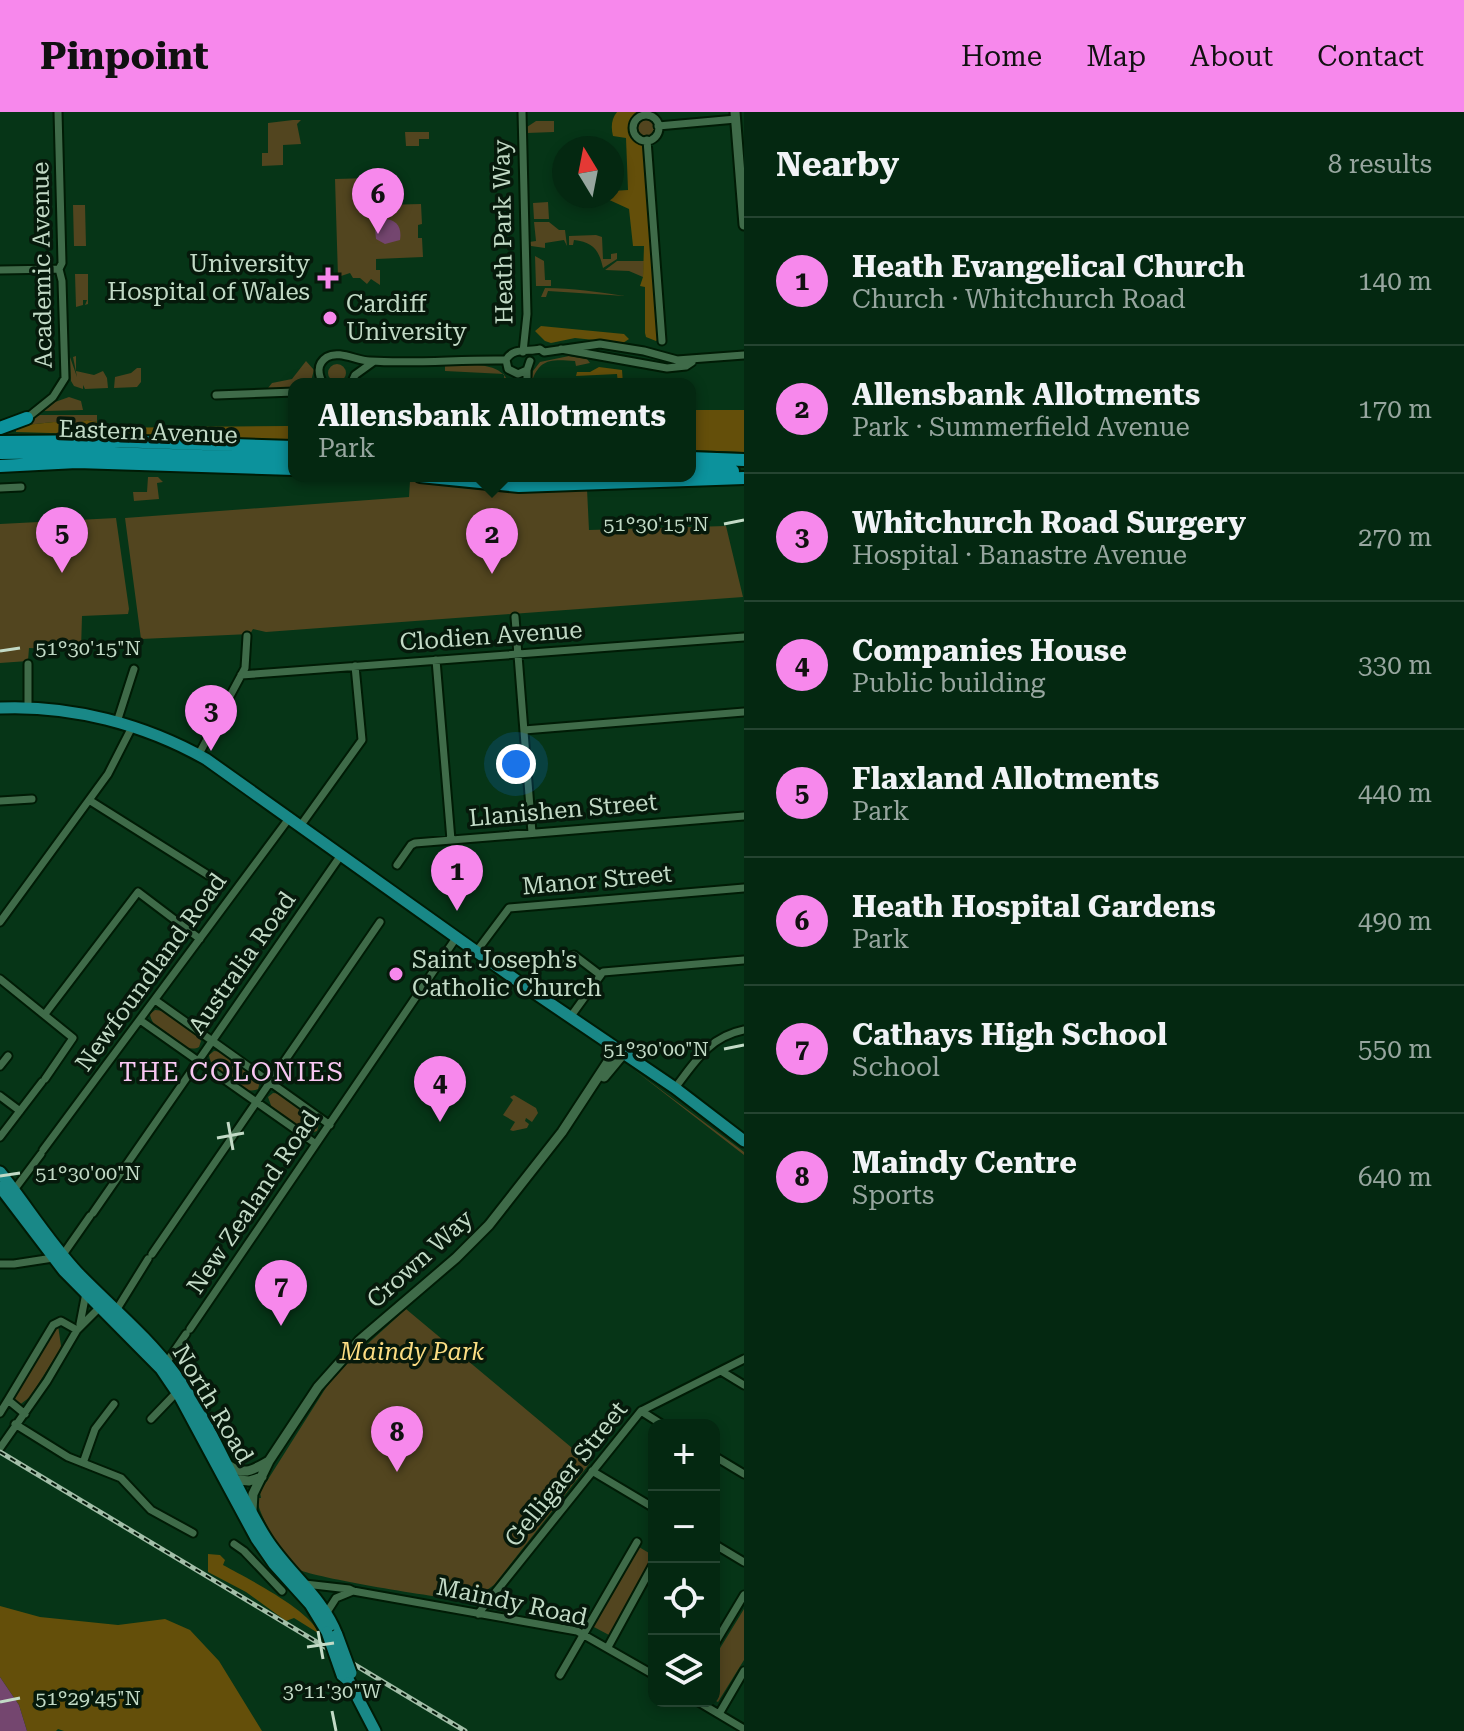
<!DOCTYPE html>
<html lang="en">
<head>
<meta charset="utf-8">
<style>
  body { margin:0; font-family:"Roboto Serif",serif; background:#12341f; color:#f1f3f6 }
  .controls { position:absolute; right:24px; bottom:24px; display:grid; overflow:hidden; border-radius:16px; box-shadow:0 4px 12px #0003 }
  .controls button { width:72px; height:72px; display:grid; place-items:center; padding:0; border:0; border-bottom:2px solid #254431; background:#042811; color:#f1f3f6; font:40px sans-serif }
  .compass { position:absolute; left:552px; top:24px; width:72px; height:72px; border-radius:50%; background:#042811; box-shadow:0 4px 12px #0003; rotate:350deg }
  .you { position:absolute; left:516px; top:652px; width:28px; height:28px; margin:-20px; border:6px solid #fff; border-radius:50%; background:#1a73e8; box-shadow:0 0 0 12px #1a73e833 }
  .badge { display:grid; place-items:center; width:52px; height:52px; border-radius:50%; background:#f788ec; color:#111; font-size:26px; font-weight:700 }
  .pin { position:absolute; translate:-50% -66px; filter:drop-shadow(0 2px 4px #0008) }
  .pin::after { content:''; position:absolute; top:42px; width:28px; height:24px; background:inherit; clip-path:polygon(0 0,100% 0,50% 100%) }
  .popup { position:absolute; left:288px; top:266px; width:408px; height:104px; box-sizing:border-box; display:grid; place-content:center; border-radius:16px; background:#042811; filter:drop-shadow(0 2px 6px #0005); font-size:26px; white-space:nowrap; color:#97a69f }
  .popup b { font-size:30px; color:#f1f3f6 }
  .popup::after { content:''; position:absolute; left:50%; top:100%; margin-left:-16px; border:16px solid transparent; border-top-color:#042811 }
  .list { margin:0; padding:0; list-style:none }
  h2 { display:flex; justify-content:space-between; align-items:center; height:104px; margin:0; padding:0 32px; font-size:34px }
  h2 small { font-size:26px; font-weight:400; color:#97a69f }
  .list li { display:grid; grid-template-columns:52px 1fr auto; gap:24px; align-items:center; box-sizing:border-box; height:128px; padding:0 32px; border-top:2px solid #254431 }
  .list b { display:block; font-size:30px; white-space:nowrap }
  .list p { margin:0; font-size:26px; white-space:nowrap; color:#97a69f }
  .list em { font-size:26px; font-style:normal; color:#97a69f }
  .icon { flex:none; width:44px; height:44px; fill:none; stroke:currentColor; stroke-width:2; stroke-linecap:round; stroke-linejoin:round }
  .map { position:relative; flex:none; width:744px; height:1619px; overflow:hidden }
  header { display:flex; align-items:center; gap:48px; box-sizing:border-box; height:112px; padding:0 40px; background:#f788ec; color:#111 }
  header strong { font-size:38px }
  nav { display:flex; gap:44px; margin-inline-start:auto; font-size:28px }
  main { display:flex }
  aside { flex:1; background:#042811 }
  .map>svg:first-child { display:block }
  .green { fill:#52451f }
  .forest { fill:#644f0a }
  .water { fill:#74466f }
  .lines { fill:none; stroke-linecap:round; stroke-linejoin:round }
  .minor-casing { stroke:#001b05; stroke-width:11 }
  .tertiary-casing { stroke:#001b05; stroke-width:13 }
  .primary-casing { stroke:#001b05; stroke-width:15 }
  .trunk-casing { stroke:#001b05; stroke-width:16 }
  .minor { stroke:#3f6b49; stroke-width:7 }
  .tertiary { stroke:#3f6b49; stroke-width:9 }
  .primary { stroke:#198887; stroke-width:11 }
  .trunk { stroke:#0c929c; stroke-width:12 }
  .rail-casing { stroke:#a2bea8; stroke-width:5 }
  .rail { stroke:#06190b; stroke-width:2; stroke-dasharray:6; stroke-linecap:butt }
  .primary-bridge-casing { stroke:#001b05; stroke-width:15; stroke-linecap:butt }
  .primary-bridge { stroke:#198887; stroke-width:11 }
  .ticks { fill:none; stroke:#c2dac6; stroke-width:3 }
  .poi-dot { fill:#f788ec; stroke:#06190b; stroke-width:3 }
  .labels { text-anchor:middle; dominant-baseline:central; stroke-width:7; stroke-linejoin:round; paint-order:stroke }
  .street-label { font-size:24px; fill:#c2dac6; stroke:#06190b }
  .poi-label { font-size:24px; fill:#c2dac6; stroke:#06190b; text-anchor:start }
  .park-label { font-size:24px; font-style:italic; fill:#fcdd83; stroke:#06190b }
  .neighbourhood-label { font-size:26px; letter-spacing:2px; fill:#f9c7f3; stroke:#06190b }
  .ticks-label { font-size:20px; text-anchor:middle; fill:#c2dac6; stroke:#06190b; stroke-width:7; stroke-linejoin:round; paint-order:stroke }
</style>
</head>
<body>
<header>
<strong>Pinpoint</strong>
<nav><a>Home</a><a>Map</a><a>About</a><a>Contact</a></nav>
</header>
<main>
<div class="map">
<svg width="744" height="1619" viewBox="0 0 744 1619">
  <rect width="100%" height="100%" fill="#063517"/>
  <path class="green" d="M636 15a10 10 0 1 1 20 0a10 10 0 1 1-20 0Z
    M293,8H301L297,12L301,32L283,33V53L262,54V41H268V11Z
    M554,9V20L527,21V15L536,9Z
    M405,20H429V27H419V34H406Z
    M372,66L382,68V93L421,92L422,112L418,113V126H422L423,145L376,147V158H380V173L371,167L367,172L360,166H353L350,161L338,165L335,67Z
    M548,90L549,107H534L533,91Z
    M73,93H85L86,134H74Z
    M534,110H549L559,118H565L567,134L564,128L545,131V136L531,134L529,130L536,129Z
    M596,123L602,125L603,147H611V142L617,141V147L603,156C599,138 593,130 574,128L573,133H569V124Z
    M535,144L544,149L545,168H551V174H536Z
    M617,149H644L643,165L629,159L605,158Z
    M75,162H88V192L85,193L87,188H83V193L76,195Z
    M545,176C573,176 597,180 625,184L548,179L546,185H541Z
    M76,244V259L94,263L103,259L107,266L108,276L85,277L83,273V277L74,274L71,269L70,245L77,265L73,245Z
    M569,244L587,247L590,251L576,254L575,249C549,247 539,247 531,272L533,259L540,250Z
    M306,249L314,258L311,269L294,272V276H268L272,271L292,267Z
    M328 261a9 9 0 1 1 18 0a9 9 0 1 1-18 0Z
    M445,253C465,253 502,248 509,272H504V262L445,259Z
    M137,256H141V270L137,275L114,276L115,265L131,261Z
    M69,285L81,289L83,298L44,299L55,290Z
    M40,303H97V310L87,308L75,312L54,310L16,314Z
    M148,365H158L163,370L157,371L159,387L134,389L133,380H147Z
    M410,369L509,380L587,377L589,418L726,414L743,485L266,520L253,517L250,522L141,527L125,406L409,385Z
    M116,406L129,497L128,502L82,504L81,538L29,536L28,549L0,551V412Z
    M155,898C169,898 194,916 201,929L199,935C185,943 151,917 150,902Z
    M214,939C228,939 253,958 260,970L258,977C243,985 210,959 209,943Z
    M633,957L744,1040V1043Z
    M273,981C287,981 312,1000 319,1012L317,1019L308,1022L273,999L268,985Z
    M514,983L536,996L538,1001L532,1010L526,1006L525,1009L529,1012L527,1016L513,1019L510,1018L515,1010L503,1003L513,988L510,985Z
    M406,1197L590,1351L494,1473C485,1480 472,1487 460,1487C442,1487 312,1465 300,1458C283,1447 262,1408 257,1389V1386H261L260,1380L327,1274L352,1246Z
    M58,1213L61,1234L59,1239L30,1285L18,1294L14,1286Z
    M639,1435L654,1444L609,1523L592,1514Z
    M744,1497V1548L718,1590L714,1588V1546Z"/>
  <path class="forest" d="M617,0H640C625,11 627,27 644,34L658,228L656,229L646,225L645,221V175L640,174L643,165L644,134H633L629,97L605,86L612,84V79L628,78L626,26L613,24C611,16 611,7 617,0Z
    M541,214L624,222L629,227L623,231L575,226L551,231L545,229L535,219Z
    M599,255L622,258L623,272H618L617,262L576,264L577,260H590Z
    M690,298H744V340L690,338Z
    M87,308L97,310V316L289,314L290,309H294V328L16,320V314L54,310L75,312Z
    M208,1442L220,1443L225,1448L223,1453C245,1465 312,1499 318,1521L294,1506L286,1509L246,1480L208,1460Z
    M0,1494L40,1505L118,1513L165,1507L190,1518L219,1549L262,1619H64L58,1617L56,1619H27L19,1593L0,1565Z"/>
  <path class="water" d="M383,107C397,107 402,115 400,128L385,132L376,127L375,117Z
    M0,1565L19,1593L27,1619H0Z"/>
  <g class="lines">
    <g class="minor-casing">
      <path id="minor" d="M522,0L527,202L523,240
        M633 16a13 13 0 1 1 26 0a13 13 0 1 1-26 0Z
        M658,14L736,7
        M647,28L662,229
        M0,158L59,157
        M561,237L667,256L686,254L692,250
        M506,248C513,235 528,240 540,237L544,240L600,232L644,239L677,248L744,243
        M506,248L508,257L518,262L527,258L530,249
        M323,272C318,262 316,252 327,245C339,238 357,249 370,249C415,252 461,247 506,248
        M351,272L355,263L373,250
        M527,272V258
        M216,283L294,280
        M27,306L53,285L65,266L62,169L59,157L62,151L58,0
        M0,376L21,375
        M515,505L532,721
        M436,548L451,728
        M241,563L744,525
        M28,596V552
        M117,610L134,557
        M524,618L744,600
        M199,642L245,556L247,524
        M89,688L208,763
        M0,689L32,687
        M301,713L362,628L355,554
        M397,753L411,733L415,731L744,704
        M0,810L108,662L132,615
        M476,840L509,796L744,776
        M561,852L566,845L574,843L599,862
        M0,867L73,926L45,967
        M155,888L330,1013
        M45,902L138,780L200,827
        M571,904L603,860L744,848
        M140,908L316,1032
        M0,954L8,944
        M675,976C695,950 709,925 744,918
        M0,984L20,999
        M0,1025L42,970
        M43,1038L290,705
        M14,1078L41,1042
        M93,1101L341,743
        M152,1142L380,810
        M62,1144L90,1104
        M0,1152H14L53,1146
        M117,1197L148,1147
        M80,1212L86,1181
        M190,1217L456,826
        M166,1251L186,1222
        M721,1259L744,1273
        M641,1299L663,1313
        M0,1301L8,1288
        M25,1302L8,1288L53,1213L61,1209L77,1218
        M151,1307L177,1280
        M15,1312L68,1345L121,1366L151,1398L193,1421
        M0,1336L47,1269L77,1218L102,1193
        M714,1344L744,1362
        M83,1351L95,1317L114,1292
        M592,1359L654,1396
        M234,1432L244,1439L282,1479
        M714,1432L744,1450
        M305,1472L349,1477L353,1479L577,1519L654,1563
        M327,1500L336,1486L353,1479
        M478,1502L641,1299L744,1247
        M714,1533L744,1483
        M608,1535L654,1451
        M560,1563L637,1430
        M697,1589L744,1617
        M719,1602L744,1559"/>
    </g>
    <g class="tertiary-casing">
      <path id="tertiary" d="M735,0L744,113
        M604,965L624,941
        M228,1353C245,1365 254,1357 269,1349
        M230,1367L249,1369L262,1365
        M252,1398L253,1382L269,1349L318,1275L359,1229L456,1146L489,1113L562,1020L617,936"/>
    </g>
    <g class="primary-casing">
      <path id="primary" d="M0,596C71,593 144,612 206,647L526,875L675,976L744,1029
        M0,1060C27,1094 49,1130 78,1161C111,1195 147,1224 175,1262C212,1313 233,1373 266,1426C288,1461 322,1484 337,1523
        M0,1075L64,1159L161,1257L180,1285L256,1426L274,1452L310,1492L327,1520
        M342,1563L349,1569L375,1619"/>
    </g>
    <g class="trunk-casing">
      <path id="trunk" d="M0,316L27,306
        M0,330L113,329L294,335
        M0,341L74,340L294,347
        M690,346L744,348
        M0,354L77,350L294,357
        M690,358L733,359
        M420,364L519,374L744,366"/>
    </g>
    <use href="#minor" class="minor"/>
    <use href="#tertiary" class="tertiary"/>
    <use href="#primary" class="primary"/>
    <use href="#trunk" class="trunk"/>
    <g class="rail-casing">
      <path id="rail" d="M0,1340L465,1619"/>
    </g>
    <use href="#rail" class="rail"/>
    <g class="primary-bridge-casing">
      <path id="primary-bridge" d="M327,1520L342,1563
        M337,1523L351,1561"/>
    </g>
    <use href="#primary-bridge" class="primary-bridge"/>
  </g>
  <path class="ticks" d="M724,412L744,408M0,539L20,536M724,937L744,933M228,1010L233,1038M217,1026L244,1021M0,1064L20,1061M318,1519L323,1547M307,1535L334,1531M0,1590L20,1586M332,1599L336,1619"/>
  <g class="poi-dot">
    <path d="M324 154h8v8h8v8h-8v8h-8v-8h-8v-8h8z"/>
    <circle cx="330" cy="206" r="8"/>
    <circle cx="396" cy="862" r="8"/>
  </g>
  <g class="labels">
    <g class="street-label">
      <text transform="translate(503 120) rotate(-91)">Heath Park Way</text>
      <text transform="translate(42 153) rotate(-91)">Academic Avenue</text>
      <text transform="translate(148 320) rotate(2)">Eastern Avenue</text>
      <text transform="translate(491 524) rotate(-4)">Clodien Avenue</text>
      <text transform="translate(563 698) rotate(-5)">Llanishen Street</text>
      <text transform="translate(597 768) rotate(-5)">Manor Street</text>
      <text transform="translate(242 851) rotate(-55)">Australia Road</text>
      <text transform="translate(151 860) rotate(-54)">Newfoundland Road</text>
      <text transform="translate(253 1090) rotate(-56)">New Zealand Road</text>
      <text transform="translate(420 1147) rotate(-42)">Crown Way</text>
      <text transform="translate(213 1292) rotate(59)">North Road</text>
      <text transform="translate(566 1362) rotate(-51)">Gelligaer Street</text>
      <text transform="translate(512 1490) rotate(12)">Maindy Road</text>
    </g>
    <g class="poi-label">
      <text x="310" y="152" text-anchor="end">University<tspan x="310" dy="28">Hospital of Wales</tspan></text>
      <text x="346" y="192">Cardiff<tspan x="346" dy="28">University</tspan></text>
      <text x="412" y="848">Saint Joseph's<tspan x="412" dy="28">Catholic Church</tspan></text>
    </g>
    <g class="park-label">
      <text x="412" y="1240">Maindy Park</text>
    </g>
    <g class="neighbourhood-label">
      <text x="232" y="960">THE COLONIES</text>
    </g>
  </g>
  <g class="ticks-label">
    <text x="656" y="419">51°30'15"N</text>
    <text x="88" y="543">51°30'15"N</text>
    <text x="656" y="944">51°30'00"N</text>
    <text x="88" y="1068">51°30'00"N</text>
    <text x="332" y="1586">3°11'30"W</text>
    <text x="88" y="1593">51°29'45"N</text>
  </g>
</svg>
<div class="controls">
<button>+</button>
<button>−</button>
<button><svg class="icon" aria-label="locate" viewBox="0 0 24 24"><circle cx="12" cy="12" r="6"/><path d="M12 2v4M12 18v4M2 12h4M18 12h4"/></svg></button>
<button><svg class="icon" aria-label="layers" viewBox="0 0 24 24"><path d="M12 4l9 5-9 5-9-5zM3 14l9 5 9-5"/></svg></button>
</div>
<svg class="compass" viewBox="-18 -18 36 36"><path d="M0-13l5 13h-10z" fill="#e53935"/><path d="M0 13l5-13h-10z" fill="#97a69f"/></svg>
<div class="you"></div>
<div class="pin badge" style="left:457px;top:799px">1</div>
<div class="pin badge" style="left:492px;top:462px">2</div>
<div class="popup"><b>Allensbank Allotments</b>Park</div>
<div class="pin badge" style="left:211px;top:639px">3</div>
<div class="pin badge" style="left:440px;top:1010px">4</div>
<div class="pin badge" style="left:62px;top:461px">5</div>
<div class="pin badge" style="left:378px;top:122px">6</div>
<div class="pin badge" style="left:281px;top:1214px">7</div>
<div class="pin badge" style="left:397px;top:1360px">8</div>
</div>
<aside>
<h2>Nearby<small>8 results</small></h2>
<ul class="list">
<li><span class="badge">1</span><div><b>Heath Evangelical Church</b><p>Church · Whitchurch Road</p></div><em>140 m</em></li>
<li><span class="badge">2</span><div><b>Allensbank Allotments</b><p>Park · Summerfield Avenue</p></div><em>170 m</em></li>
<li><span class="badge">3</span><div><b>Whitchurch Road Surgery</b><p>Hospital · Banastre Avenue</p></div><em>270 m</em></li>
<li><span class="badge">4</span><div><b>Companies House</b><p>Public building</p></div><em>330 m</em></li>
<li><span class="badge">5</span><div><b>Flaxland Allotments</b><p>Park</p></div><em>440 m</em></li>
<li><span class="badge">6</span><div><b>Heath Hospital Gardens</b><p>Park</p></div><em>490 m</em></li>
<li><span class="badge">7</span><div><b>Cathays High School</b><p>School</p></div><em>550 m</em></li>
<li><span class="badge">8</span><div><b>Maindy Centre</b><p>Sports</p></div><em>640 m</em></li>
</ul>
</aside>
</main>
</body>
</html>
